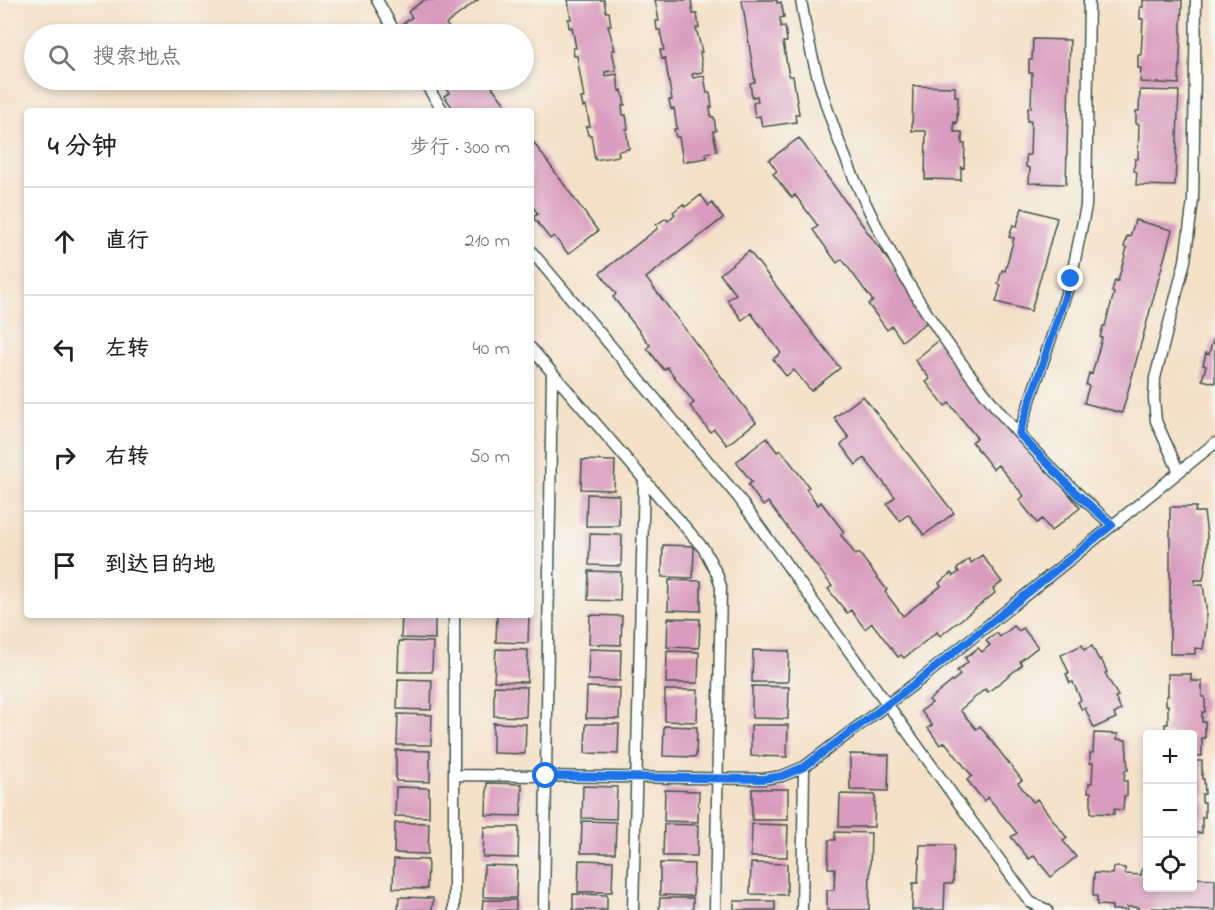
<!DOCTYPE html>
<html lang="zh">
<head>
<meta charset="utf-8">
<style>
  body { margin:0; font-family:"Indie Flower","LXGW WenKai TC",sans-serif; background:#f6f6f6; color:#222 }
  .controls { position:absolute; right:18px; bottom:18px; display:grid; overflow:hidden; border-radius:6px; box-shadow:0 3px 9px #0003 }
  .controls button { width:54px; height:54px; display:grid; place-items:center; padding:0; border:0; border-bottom:2px solid #e0e0e0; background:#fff; color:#222; font:30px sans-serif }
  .stop { position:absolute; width:18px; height:18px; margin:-14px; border:4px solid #1a73e8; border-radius:50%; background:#fff }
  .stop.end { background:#1a73e8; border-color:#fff; box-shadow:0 2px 6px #0008 }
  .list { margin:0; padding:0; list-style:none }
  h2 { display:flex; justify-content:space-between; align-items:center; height:78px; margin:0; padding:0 24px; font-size:26px }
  h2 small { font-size:20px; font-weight:400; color:#767676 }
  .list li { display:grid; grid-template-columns:39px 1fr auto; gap:18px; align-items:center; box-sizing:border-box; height:108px; padding:0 24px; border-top:2px solid #e0e0e0 }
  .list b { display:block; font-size:22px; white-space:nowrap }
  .list em { font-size:20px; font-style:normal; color:#767676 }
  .icon { flex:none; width:33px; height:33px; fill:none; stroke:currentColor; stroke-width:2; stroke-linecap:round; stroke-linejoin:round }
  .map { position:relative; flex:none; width:1215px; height:910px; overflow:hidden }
  .search { position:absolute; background:#fff; box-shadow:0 3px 9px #0003; left:24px; top:24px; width:510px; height:66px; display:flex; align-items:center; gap:15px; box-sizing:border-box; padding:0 21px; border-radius:33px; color:#767676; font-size:22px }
  .panel { position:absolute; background:#fff; box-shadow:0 3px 9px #0003; left:24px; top:108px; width:510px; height:510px; border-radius:6px }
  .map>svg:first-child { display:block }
  .building { fill:#d99cbe }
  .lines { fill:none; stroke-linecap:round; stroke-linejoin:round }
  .lane-casing { stroke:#3f564a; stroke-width:13 }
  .lane { stroke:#fff; stroke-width:10 }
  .route { stroke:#1a73e8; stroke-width:8 }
</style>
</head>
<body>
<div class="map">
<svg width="1215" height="910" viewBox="0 0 1215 910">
  <rect width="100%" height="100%" fill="#f6f6f2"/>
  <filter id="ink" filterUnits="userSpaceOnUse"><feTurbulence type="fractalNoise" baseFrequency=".0167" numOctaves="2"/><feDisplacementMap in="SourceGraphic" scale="12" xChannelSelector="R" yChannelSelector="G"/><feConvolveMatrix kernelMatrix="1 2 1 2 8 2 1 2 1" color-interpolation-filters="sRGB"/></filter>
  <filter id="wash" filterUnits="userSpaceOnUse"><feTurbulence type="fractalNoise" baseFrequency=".008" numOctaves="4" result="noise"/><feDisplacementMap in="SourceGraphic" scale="24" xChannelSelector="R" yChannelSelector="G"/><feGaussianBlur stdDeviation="1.35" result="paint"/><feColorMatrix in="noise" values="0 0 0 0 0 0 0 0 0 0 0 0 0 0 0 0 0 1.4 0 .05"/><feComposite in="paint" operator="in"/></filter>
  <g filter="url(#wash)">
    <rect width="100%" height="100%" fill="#f4e1c8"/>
    <g id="blocks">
      <path class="building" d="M424,0H478L446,24L454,34H406L400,26L412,17L408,12Z
        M568,0H604L606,12H609L611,26H608L615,50H612L616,70L605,72V76L617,74L619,91L622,90L625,105H622L623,115H626L628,129H626L629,149L618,151L619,156L595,160L591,135H588L586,127L590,126L586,106L583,107L581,98H584L577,56H574L573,48H576L572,27L569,28L568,19H571Z
        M655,0H691L693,14H697L699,28H696L702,52H700L703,72L692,74L693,78L704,76L707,93H710L712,107H710L711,117H714L716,131H713L717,151L706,153L707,158L683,162L679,137H676L674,129H677L674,108L671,109L669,100H672L665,58L662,59L660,50H664L660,30H657L656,21H659Z
        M742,0H777V3L781,2L784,17L780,18L781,27L785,26L787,42H783L789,76H793L799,114H795L796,122L762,127L760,116L755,117L753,103L758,102L757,96L752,97L750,83L755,82Z
        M1143,0H1182L1179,84L1140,82L1141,68H1138V55H1141L1143,19H1140V7H1143Z
        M1033,39L1070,40L1066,184L1029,183L1030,168L1026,167V155H1030L1031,121H1027L1028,108H1031L1032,73H1029V60H1032Z
        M439,80H487L510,111H455L444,96L449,93Z
        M913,86L955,87V96H958L957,123L954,122V132H962V144H965L964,168L961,167V180L925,179L926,131H912Z
        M1140,90L1179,91L1175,186L1136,185L1137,172L1134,171L1135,159H1138L1139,124H1136V111H1139Z
        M799,138L931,319L902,341L892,326L887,330L868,304L873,301L842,259L837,263L813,230L818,226L795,195L792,198L773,174L777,171L769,160Z
        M531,139L598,231L568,254L554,236L550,239L533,217L538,214L531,204Z
        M701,195L709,206L712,203L723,218L646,278L756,422L727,445L714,429L710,432L690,406L694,403L667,367L664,370L647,348L650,345L613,297L616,294L600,273L658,228L656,225L666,218L668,221L675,214L673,212L683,204L685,207Z
        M1022,208L1057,218L1031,311L996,302L1001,285L998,284L1002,270L1005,271L1014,238L1009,237L1013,225L1017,226Z
        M1135,220L1172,230L1122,413L1084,403L1089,386L1086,385L1089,373L1092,374L1102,338L1100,337L1103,326H1105L1114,293L1112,292L1115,280L1118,281L1127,248L1124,247L1127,236L1130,237Z
        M749,251L840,368L811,391L794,370L786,376L773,359L781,353L751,313L742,320L727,300L736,294L720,274Z
        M1214,336L1215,337V383L1202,380L1206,366L1203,365L1206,353L1209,354Z
        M943,337L1080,508L1051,531L1042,519L1037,523L1019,500L1024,496L998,465L993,469L972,442L977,438L949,403L945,406L926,382L930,379L915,360Z
        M863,396L954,513L924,535L908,514L900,521L887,504L895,497L864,458L856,465L841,445L849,438L834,418Z
        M767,438L777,452L781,450L809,487L806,489L818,505L821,502L844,532L841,535L856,555L859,553L887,590L885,592L903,616L941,586L939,583L951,573L953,576L959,572L957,569L969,559L971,563L982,555L1002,582L993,589L995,593L940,636L937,632L904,658L901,655L898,657L872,623L865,629L851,610L847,613L828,589L832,586L768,502L763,506L748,485L752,482L736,462Z
        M582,460L615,461L614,490L581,489Z
        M587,494L619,495V526H586Z
        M1170,507H1196L1195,512H1204L1207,535V557L1203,580H1195V585H1203L1206,606V629L1203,649L1195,648V654H1170Z
        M590,534L622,535L621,566L589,565Z
        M663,545L694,546L693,578L662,577Z
        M589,571L621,572L620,601L588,600Z
        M669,580L701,581V611L668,610Z
        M402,615H435V639L401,638Z
        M497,615H529L528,643L496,642Z
        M590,615L622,616L621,645L589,644Z
        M668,618L700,619L699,648L667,647Z
        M1014,626L1019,631L1023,628L1038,647L1020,661L1022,665L988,692L985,689L960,710L976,729L980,726L1022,780L1018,783L1033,802L1037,799L1067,838L1063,841L1076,857L1051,877L1034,856L1029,859L1011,837L1017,833L988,797L984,801L967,780L972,776L945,742L940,745L928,728L932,725L921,711L932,703L929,700L960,675L957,671L968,662L965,658L978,648L982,652L990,645L986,641L997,633L1000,637Z
        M399,641L433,642L432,672H398Z
        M1082,645L1084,650L1092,646L1099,660L1101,659L1107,672L1105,673L1118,696L1115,697L1121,710L1114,714L1116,718L1094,728L1085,708L1082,710L1078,702L1081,700L1073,682L1070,683L1066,674L1069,673L1061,655Z
        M496,649L528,650L527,682L494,681Z
        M589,649L621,650L620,681L588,680Z
        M753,650L789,651L788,682H752Z
        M667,651L699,652L698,683H666Z
        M1168,674H1191V681H1202V697H1205V712H1202V722H1205V738H1202V756H1192V734L1165,733V724H1168V705H1166V696H1168Z
        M398,679L432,680L431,710L397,709Z
        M494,686L527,687L526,717L494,716Z
        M752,686L789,687L788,719L752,718Z
        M587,687L620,688L619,719L586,718Z
        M665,690H698L697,722L665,721Z
        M398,714L432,715L431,745H397Z
        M493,723L526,724L525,754L493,753Z
        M586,724H619L618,754L585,753Z
        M751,725H788L787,757L751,756Z
        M664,726L697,727L696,757L663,756Z
        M1094,733L1118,734L1117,739L1126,740L1128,770H1125L1124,781H1127V796H1124L1123,810L1114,809V814L1091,813V792H1088L1089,783H1092L1093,763H1090V753H1093Z
        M396,750L430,751V782L396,781Z
        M850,754L889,755L888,791L850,790Z
        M1192,761H1202V779H1204L1205,794H1202V802H1205V817H1202V833H1192Z
        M487,783L522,784L521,816L486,815Z
        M583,786L617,787L616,819L582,818Z
        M396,787L429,788V817L395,816Z
        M752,789H788V820H752Z
        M665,790L699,791L698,822L664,821Z
        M840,794L875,795L874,827H839Z
        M582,821L616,822L615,853H581Z
        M395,823H429L428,854L394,853Z
        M664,824L698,825L697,856H663Z
        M752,824L788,825L787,857H751Z
        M484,827H519L518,858L483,857Z
        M835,832L871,833L869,910H827V890H834L835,868H828L829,840H835Z
        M920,845H954L953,884H945L944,910H912L913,883H918Z
        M394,859L428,860L427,889L393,888Z
        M579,860L613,861L612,892H578Z
        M660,863L694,864L693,896L660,895Z
        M751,863L787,864V895L750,894Z
        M484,865L517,866L516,898L483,897Z
        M1114,867L1125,868V874L1141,875L1142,869L1148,870V888H1192V878L1215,879V910L1151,908V910H1138V907H1127V910H1112V906L1097,905V896H1093L1094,873L1113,874Z
        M573,894L607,895V910H573Z
        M399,897L433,898L432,910H398Z
        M660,898H693V910H659Z
        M483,900H516V910H482Z
        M734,901H775V910H734Z"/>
    </g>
  </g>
  <g filter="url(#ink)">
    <use href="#blocks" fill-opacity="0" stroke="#3f564a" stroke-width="1.5"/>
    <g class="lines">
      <g class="lane-casing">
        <path id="lane" d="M377,0L396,34
          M801,0C824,151 906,300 1003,416C1036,455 1074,491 1112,525
          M423,80L443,111
          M531,251L738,497L1030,902L1047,910
          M531,348L704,549L717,574L721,587L715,910
          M1019,433L1071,279L1086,206L1089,0
          M1179,472L1156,421L1154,399L1155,378L1185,261L1193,200L1196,0
          M454,615V910
          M454,775L763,779L782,776L804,767L921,679L1215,443
          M544,910L552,372
          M633,910L644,479
          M802,910L804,767"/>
      </g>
      <use href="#lane" class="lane"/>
    </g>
  </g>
  <g class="lines" filter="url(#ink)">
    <path class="route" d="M546,776L763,779L782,776L804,767L921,679L1112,525L1074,491L1019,434L1071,279"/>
  </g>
</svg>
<div class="controls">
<button>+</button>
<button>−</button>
<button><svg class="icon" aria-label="locate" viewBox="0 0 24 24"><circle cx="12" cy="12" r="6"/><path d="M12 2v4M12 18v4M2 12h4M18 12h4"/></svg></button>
</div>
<div class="stop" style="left:546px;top:776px"></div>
<div class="stop end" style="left:1071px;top:279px"></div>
<div class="search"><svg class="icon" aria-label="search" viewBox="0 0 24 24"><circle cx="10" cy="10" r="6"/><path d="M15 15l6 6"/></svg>搜索地点</div>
<section class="panel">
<h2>4 分钟<small>步行 · 300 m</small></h2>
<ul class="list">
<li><svg class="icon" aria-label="ahead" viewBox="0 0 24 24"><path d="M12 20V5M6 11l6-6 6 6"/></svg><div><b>直行</b></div><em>210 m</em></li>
<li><svg class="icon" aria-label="left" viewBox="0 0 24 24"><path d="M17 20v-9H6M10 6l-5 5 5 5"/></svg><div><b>左转</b></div><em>40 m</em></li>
<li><svg class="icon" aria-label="right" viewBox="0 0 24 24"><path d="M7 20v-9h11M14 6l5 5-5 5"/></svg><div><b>右转</b></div><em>50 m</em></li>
<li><svg class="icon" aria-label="arrive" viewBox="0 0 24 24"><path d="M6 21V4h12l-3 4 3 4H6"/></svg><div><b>到达目的地</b></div></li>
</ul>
</section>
</div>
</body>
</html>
